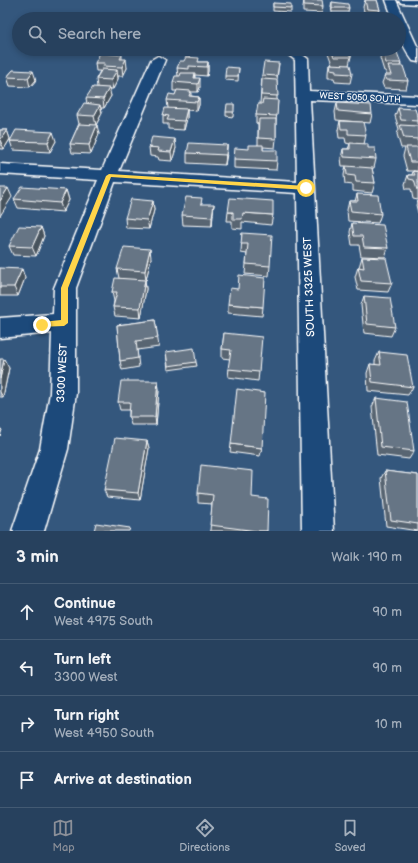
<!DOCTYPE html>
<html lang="en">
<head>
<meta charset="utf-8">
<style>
  body { margin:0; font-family:"Balsamiq Sans",sans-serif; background:#334c67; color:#f1f3f6 }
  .stop { position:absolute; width:12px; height:12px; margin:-9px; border:3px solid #ffd54a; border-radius:50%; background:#fff }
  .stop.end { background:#ffd54a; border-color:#fff; box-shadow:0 1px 4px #0008 }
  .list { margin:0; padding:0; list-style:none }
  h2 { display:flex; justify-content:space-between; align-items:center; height:52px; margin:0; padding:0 16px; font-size:17px }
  h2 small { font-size:13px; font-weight:400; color:#a4afbc }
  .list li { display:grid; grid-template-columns:26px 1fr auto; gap:12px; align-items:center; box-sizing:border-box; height:56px; padding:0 16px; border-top:1px solid #435a73 }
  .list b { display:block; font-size:15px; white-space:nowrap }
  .list p { margin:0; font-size:13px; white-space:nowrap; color:#a4afbc }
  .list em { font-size:13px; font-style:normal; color:#a4afbc }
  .icon { flex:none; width:22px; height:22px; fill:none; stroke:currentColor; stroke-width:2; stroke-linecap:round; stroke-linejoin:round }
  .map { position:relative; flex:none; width:418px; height:531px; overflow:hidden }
  .search { position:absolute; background:#27415e; box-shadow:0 2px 6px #0003; left:12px; right:12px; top:12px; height:44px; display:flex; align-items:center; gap:10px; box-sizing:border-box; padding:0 14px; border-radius:22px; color:#a4afbc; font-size:15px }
  .sheet { height:276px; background:#27415e }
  nav { display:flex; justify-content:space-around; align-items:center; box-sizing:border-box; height:56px; border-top:1px solid #435a73; background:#27415e; font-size:11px; color:#a4afbc }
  nav a { display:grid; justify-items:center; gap:2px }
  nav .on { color:#8c9099 }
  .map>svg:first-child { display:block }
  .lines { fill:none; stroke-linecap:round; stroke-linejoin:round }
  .minor-casing { stroke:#fff; stroke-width:3 }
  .minor { fill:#1f4a7a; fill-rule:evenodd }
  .wall { fill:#586572; stroke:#fff }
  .shaded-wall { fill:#47525d; stroke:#fff }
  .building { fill:#667585; stroke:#fff }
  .route { fill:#ffd54a }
  .labels { text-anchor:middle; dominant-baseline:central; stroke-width:3; stroke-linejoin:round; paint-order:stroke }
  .far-street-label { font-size:9px; fill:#fff; stroke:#1f4a7a }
  .street-label { font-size:11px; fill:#fff; stroke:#1f4a7a }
</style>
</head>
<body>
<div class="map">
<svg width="418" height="531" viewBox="0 0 418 531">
  <rect width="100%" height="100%" fill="#34577d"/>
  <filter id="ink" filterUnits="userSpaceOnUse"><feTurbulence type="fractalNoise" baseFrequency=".025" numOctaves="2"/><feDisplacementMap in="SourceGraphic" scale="8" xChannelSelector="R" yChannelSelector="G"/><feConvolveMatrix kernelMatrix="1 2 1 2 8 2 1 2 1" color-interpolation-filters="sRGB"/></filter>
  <g filter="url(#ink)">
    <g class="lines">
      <g class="minor-casing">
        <path id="minor" d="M386,0H396L418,48V62L413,61C402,45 399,38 399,19H393Z
          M397,0H418V4L402,3Z
          M281,49H295L308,59L309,91L418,96V104L310,100L334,531H302L297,193L115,182L76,288V393L68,449L44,531H12L40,449L50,393L52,333L0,338V318L53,314L54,288L98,180L0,174V164L102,170L151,60L158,56L165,60L119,171L297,182L295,60Z"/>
      </g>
      <use href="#minor" class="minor"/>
    </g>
    <path class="wall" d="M304,0L323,6L322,13L303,12V7Z
      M365,0H377L380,10L378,16L381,19H362V15L365,16L363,7Z
      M332,2L349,8L348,12H332L331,6Z
      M273,3L291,8V12L273,11Z
      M329,49H351L352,52L349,65L352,74L350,83L335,82L334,78H328V73L329,64H332L328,53Z
      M370,49H388V50L401,63L400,66L408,81L406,89L384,88L382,83L385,75H386V71H384L380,58L381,54H372Z
      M122,55V59L127,68L123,76H118V79L113,89H109L111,96L104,108H101L102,113L96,125L99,134L91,154L72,153L70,144L79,124L77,115L87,104L86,98L97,87L96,79L100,71H96L95,63Z
      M199,62H208V71L207,76L195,75V78L200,87L198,92H191V96L199,97V105L197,111L187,110V118L184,130L168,129V124H163V115L168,108L167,100L175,95L177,91H173V82L178,76L177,68Z
      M279,63L277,80V100H278L276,122V139L275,148L263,147V150L277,161L276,170L234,168V159L249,149L258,145V124L256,123V115L260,104L262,75Z
      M239,68L238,81L225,80V76Z
      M13,70L36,80L30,87L10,86L7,77Z
      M337,103L372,114L370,123L336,120L335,112Z
      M234,104L233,117L226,116V112Z
      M398,108L418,115V171H407L403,156L405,148H401L397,134L399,129L395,116Z
      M340,121L366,135L364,144L368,148L376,159L374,168H372L375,183L372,193L353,191V185L345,184L344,175L346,166H342L341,158L343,149H348L350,144L346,143L345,138H339L338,130Z
      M0,130H7L10,139L4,149H0Z
      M10,141H56L50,152L13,150Z
      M227,145L225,165L187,163V153Z
      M149,147L176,148L172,161L159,160L158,157L150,156Z
      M413,171L418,172V200L413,199L411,189H406L405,184L408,175H412Z
      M66,190L69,200L63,212L18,208L14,199Z
      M357,194L381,214L378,223L348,221L347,210L349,201H355Z
      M153,201L154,210L149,229L126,228L125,218Z
      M418,201V213L416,205Z
      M202,204L213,214L212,226L183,225L182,215Z
      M228,212L273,215L271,225L242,222V229L232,228V221H227Z
      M352,223L388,248L385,257L361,256L359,245H352L350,232Z
      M41,227L44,236L36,256L13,255L9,246Z
      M242,233L270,266L269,276L245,274L247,254L241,253Z
      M362,257L392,283L388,292L358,290L355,277L358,267H359Z
      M151,258L146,280H145L146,289L141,318L115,316L113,307L114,301L112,292L119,278L117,269Z
      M0,268L25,278L18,296H0Z
      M364,296L395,327L391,336L364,333L361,305Z
      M228,304L263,307L262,316L228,313Z
      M155,320L159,347L137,350L139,367L122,370L120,361L117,325Z
      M224,333L259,372L258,381L228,377L230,359L222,358V349Z
      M166,352L196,362L197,366L168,370Z
      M379,352L413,387L408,395L368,391L367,373L370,364L375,365V361Z
      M0,359L9,368L3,397H0Z
      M158,381L159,390L156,425H131L129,417V410H120L118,402Z
      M376,398L414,451L409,459L377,455L372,407Z
      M147,441L149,448L140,500L107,497L104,490Z
      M231,444L262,448L260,456L230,452Z
      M385,471L418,475V531L386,526L381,478Z
      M198,493L252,497L267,531H210L212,504L198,503Z"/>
    <path class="shaded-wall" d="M126,59L127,68L123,76L122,67Z
      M208,62V71L207,76V67Z
      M117,70L118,79L113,89L111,80Z
      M33,71L36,80L30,87L28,78Z
      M200,78V87L198,92V84Z
      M109,88L111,96L104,108L103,99Z
      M199,97V105L197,111V102Z
      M100,105L102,113L96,125L94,116Z
      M187,109V118L184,130V121Z
      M97,125L99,134L91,154L89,145Z
      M7,130L10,139L4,149L0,140Z
      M53,132L56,141L50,152L48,142Z
      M175,139L176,148L172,161L171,152Z
      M227,145V154L225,165Z
      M8,188L12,197L0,216V201Z
      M66,190L69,200L63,212L60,203Z
      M153,201L154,210L149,229L147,220Z
      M214,204L213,214L212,226V217Z
      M41,227L44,236L36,256L32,247Z
      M150,249L151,258L146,280L145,271Z
      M22,269L25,278L18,296L14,287Z
      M145,280L146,289L141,318L140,308Z
      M4,359L9,368L3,397L0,392V379Z
      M158,381L159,390L156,425L155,417Z
      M0,428L2,430L0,436Z
      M147,441L149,448L140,500L138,493Z"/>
    <path class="building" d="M304,0H322L323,6L304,5Z
      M365,0H377L380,10L367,9Z
      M332,2L348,4L349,8H332Z
      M273,3L291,4V8L273,7Z
      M362,15L380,16L381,19H364Z
      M331,49H351L352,52H348L351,57H334Z
      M382,50H396L401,63H386Z
      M100,53L122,55L120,59H126L122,67L103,66L105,63H95Z
      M186,57L199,58L198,62H208L207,67L189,66V69L177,68L180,61H184Z
      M264,62L279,63L277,76L262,75Z
      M329,64L350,65L352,74L336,73V70L330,69Z
      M388,66H403L408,81L386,80L385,75H391Z
      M226,67L239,68L238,76H225Z
      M102,69L117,70L111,80L96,79Z
      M13,70L33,71L28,78L7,77Z
      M181,73H195L194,78H200L198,84L173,82L175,76H180Z
      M262,79L277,80L278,96L261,95Z
      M93,87L109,88L103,99L86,98Z
      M177,90L191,91L189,96L199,97L197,102L167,100L169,94L175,95Z
      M263,99L278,100L277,116L256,115L258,104H262Z
      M84,103L100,105L94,116L77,115Z
      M337,103L371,105L372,114L338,111Z
      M227,104H234V112H226Z
      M165,108L187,109L184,121L167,120L169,116L163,115Z
      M398,108L415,109L417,115H418V121L401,120Z
      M259,119H276V139L258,138Z
      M340,121L363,122L366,135L348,134V129H341Z
      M79,124L97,125L89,145L70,144Z
      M400,125L418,126V139L404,138Z
      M0,130H7L0,140Z
      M16,130L53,132L48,142L10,141Z
      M152,137L175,139L171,152L158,151L159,148L149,147Z
      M189,143L227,145L226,155L187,153Z
      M350,143L368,144V148H375L376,159L344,157L343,149H350Z
      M249,145H263V150H277V161L234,159L235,148L249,149Z
      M406,147H418V162H410Z
      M346,166L372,168L375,183L356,182L355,176L347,175Z
      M413,171L418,172V190H417L414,180L409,179L408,175H415Z
      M22,187L66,190L60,203L14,199Z
      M0,188H8L0,201Z
      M357,194L378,195L381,214L351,211L349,201H358Z
      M186,197L202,198L201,204H214L212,217L182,215Z
      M230,198L273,201V215L243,213L242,219H233V212H228Z
      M131,199L153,201L147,220L125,218Z
      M352,223L383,225L388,248L364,247L362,236H354Z
      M19,226L41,227L32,247L9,246Z
      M242,233L272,235L270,266L246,264L248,244H241Z
      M124,247L150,249L145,271L117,269Z
      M362,257L386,258L392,283L361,281L358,267L364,268Z
      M0,268L22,269L14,287H0Z
      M239,275L265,278L263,307L228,304L230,288L238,289Z
      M115,278L145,280L140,308L113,307L117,292H112Z
      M364,296L390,298L395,327L367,324Z
      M155,320L158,338L136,341L138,358L120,361L117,325Z
      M224,333L262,337L259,372L228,369L231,350L222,349Z
      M194,348L196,362L168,366L166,352Z
      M379,352L407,355L413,387L372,382L370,364L381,365Z
      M0,359H4L0,379Z
      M121,381H158L155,417H129L130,402H118Z
      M237,389L265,393L262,448L231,444Z
      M376,398L407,402L414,451L381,447Z
      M115,438L147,441L138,493L104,490Z
      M201,465L253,471L252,497L268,499L267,531H257L210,525L213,495L198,493Z
      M385,471L418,475V524L391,520Z
      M96,523L130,528L129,531H94Z"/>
  </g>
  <path class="route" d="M109,174L306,186L308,188L306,190L111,177L68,288V323L64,326L39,327V323L42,322L61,320V288L106,176Z"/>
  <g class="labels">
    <g class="far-street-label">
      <text transform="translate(360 98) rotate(3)">WEST 5050 SOUTH</text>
    </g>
    <g class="street-label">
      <text transform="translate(309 287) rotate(-92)">SOUTH 3325 WEST</text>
      <text transform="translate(62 373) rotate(-87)">3300 WEST</text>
    </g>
  </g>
</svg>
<div class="stop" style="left:306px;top:188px"></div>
<div class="stop end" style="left:42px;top:325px"></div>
<div class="search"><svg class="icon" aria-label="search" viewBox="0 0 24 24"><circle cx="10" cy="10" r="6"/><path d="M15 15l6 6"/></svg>Search here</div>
</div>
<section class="sheet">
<h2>3 min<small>Walk · 190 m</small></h2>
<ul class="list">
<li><svg class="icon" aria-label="ahead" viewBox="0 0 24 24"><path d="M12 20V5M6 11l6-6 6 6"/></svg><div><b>Continue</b><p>West 4975 South</p></div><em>90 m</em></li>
<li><svg class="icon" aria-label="left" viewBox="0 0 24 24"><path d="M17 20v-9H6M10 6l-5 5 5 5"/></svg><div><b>Turn left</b><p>3300 West</p></div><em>90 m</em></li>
<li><svg class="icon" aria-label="right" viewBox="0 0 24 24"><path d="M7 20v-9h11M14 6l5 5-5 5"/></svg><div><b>Turn right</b><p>West 4950 South</p></div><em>10 m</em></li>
<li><svg class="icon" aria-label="arrive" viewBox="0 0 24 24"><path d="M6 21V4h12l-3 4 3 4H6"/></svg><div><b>Arrive at destination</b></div></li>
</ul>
</section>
<nav>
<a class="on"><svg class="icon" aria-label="map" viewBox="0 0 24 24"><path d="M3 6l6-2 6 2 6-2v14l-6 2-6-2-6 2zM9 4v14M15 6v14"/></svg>Map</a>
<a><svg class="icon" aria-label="directions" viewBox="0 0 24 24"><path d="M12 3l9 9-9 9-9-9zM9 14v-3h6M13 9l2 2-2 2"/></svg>Directions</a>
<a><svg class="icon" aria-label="saved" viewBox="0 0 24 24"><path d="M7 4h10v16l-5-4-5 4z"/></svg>Saved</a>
</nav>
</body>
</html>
